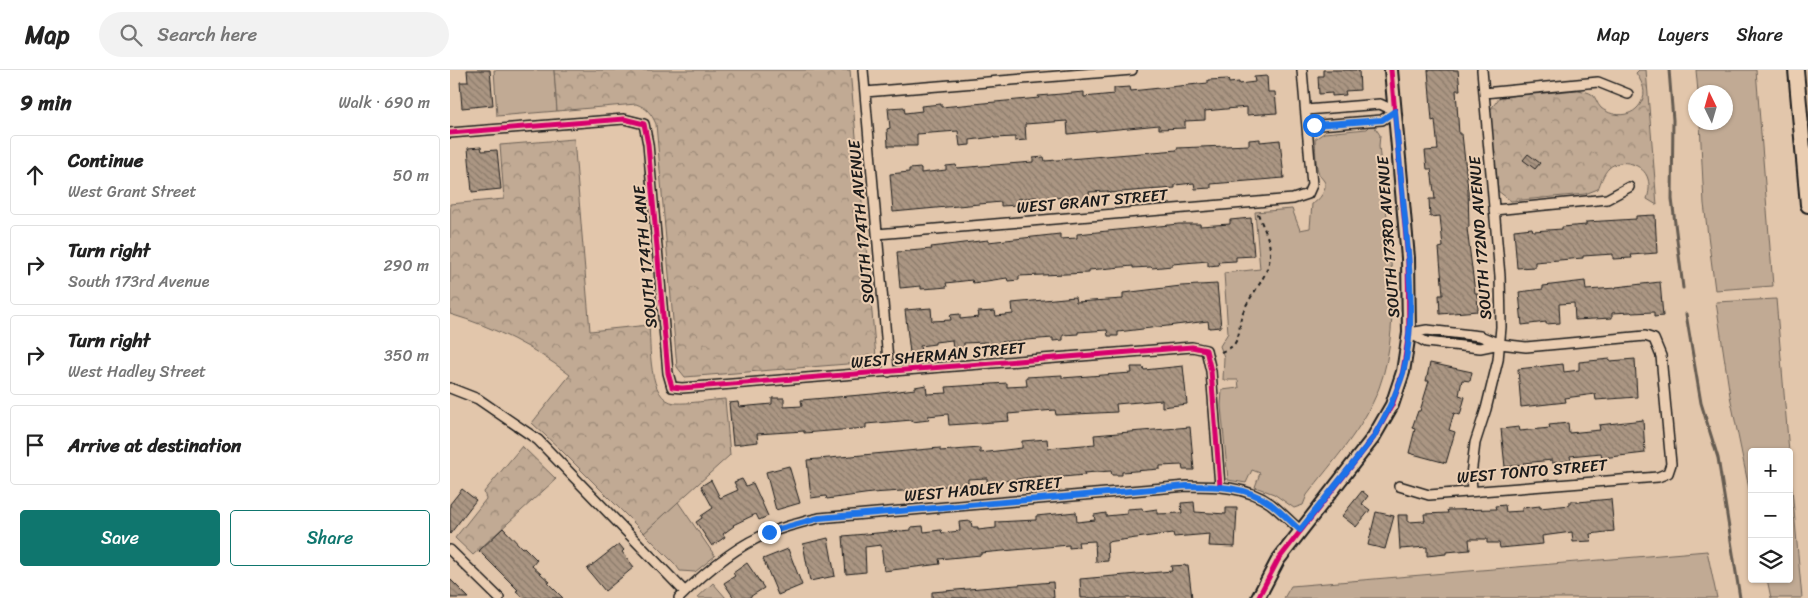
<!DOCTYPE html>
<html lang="en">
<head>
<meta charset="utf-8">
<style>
  body { margin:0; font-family:Sriracha,sans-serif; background:#f2f2f2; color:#222 }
  .controls { position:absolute; right:15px; bottom:15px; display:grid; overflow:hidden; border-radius:5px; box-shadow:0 1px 4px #0004 }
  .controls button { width:45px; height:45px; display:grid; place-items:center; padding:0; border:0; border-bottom:1px solid #e0e0e0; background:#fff; color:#222; font:25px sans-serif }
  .compass { position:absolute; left:1238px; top:15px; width:45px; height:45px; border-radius:50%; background:#fff; box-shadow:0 1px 4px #0004; rotate:355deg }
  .stop { position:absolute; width:15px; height:15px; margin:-11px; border:4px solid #1a73e8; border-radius:50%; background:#fff }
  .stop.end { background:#1a73e8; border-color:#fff; box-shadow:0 1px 5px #0008 }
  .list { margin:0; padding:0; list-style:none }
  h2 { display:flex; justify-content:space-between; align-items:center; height:65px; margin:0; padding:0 20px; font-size:21px }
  h2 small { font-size:16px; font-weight:400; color:#767676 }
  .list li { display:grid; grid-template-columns:32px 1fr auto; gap:15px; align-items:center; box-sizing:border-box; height:80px; margin:0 10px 10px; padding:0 10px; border:1px solid #e0e0e0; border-radius:5px }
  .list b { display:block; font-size:19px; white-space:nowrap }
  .list p { margin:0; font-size:16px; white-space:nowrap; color:#767676 }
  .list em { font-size:16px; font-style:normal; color:#767676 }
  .actions { display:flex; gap:10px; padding:15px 20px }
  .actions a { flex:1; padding:11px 0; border:1px solid #0f766e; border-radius:5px; text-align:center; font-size:18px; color:#0f766e }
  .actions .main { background:#0f766e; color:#fff }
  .icon { flex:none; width:28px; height:28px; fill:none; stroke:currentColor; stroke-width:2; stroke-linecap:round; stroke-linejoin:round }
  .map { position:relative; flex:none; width:1358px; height:528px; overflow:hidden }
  header { display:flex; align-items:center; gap:30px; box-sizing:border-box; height:70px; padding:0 25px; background:#fff; border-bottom:1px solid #e0e0e0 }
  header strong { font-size:24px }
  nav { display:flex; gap:28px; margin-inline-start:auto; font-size:18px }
  .search { width:350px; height:45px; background:#f2f2f2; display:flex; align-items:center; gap:12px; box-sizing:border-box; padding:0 18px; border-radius:28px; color:#767676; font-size:19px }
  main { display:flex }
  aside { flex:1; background:#fff }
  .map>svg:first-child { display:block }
  .green { fill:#c1aa94; stroke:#6e6358 }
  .forest { fill:url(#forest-crowns); stroke:#6e6358 }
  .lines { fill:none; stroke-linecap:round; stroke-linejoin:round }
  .stream { stroke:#655b51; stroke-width:3 }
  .building { fill:url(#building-back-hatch); stroke:#1c1c1c }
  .street-casing { stroke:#1c1c1c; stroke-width:12 }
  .secondary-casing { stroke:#1c1c1c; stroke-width:16 }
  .primary-casing { stroke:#1c1c1c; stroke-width:18 }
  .path { stroke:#1c1c1c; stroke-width:2; stroke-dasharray:4 4; stroke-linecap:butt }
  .street { stroke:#eacdb1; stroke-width:9 }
  .secondary { stroke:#eacdb1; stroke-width:12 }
  .primary { stroke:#eacdb1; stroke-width:14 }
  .cycleway-casing { stroke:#eacdb1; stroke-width:8 }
  .cycleway { stroke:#d6006c; stroke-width:5 }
  .route { stroke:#1a73e8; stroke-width:6 }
  .labels { text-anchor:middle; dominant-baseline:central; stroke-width:4; stroke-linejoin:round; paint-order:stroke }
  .street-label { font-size:16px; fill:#1c1c1c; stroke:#eacdb1 }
</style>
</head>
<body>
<header>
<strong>Map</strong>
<div class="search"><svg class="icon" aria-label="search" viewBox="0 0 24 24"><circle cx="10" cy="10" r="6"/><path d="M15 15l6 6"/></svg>Search here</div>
<nav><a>Map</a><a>Layers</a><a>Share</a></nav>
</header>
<main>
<aside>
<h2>9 min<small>Walk · 690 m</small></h2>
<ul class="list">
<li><svg class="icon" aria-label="ahead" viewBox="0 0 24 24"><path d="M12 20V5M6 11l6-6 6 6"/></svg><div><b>Continue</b><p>West Grant Street</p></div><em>50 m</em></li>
<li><svg class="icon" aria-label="right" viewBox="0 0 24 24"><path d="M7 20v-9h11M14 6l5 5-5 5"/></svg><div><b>Turn right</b><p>South 173rd Avenue</p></div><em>290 m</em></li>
<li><svg class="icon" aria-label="right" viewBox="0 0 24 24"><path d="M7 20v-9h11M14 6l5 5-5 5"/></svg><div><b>Turn right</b><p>West Hadley Street</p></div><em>350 m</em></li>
<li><svg class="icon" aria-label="arrive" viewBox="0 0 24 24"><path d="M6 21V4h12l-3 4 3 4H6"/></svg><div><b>Arrive at destination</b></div></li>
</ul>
<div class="actions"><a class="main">Save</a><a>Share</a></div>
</aside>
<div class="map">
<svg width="1358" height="528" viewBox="0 0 1358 528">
  <defs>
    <pattern id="forest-crowns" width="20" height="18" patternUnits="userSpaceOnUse" patternTransform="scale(1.25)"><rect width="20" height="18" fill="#c1aa94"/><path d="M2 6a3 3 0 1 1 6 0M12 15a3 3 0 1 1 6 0" fill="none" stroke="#9c8a78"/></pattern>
    <pattern id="building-back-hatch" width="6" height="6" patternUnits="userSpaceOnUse" patternTransform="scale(1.25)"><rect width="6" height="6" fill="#ab9683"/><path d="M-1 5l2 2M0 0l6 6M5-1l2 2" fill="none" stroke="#8a7a6a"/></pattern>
  </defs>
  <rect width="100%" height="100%" fill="#e2c6ab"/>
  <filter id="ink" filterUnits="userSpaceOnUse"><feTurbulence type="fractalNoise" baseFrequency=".02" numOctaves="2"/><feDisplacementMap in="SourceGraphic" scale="10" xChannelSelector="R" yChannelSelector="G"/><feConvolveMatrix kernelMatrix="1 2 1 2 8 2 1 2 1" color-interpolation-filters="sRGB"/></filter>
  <g filter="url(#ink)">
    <path class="green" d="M44,0H104L107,41L47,46Z
      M1246,0H1306L1323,216L1265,220L1254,134L1250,53L1276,52V22H1248Z
      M920,56H924L930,65L929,76C936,149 955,248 929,318C914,358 883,391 857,425L853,435L844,438L824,424L805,417L810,403L802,400L796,413L778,410L771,336L772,320L789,318L788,310H773L774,287L770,276L778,263L774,203L810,199L805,142L842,139L850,160L860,158L862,134C869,131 878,119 874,111C872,108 869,106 868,101C865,91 866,79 865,69L874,63L917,59Z
      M1326,229L1339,382H1302V433L1280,326L1266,232Z
      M1339,386L1352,528H1321L1317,509H1339Z
      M228,432L265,486L245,502L230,501L225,494L194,463Z
      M1257,481L1267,528H834L841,516Z
      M263,513L276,528H247Z"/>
    <path class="forest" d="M104,0H400L426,287L422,292L235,307L227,297L206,54C201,43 197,38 186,34L107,41Z
      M1189,0H1196L1207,135L1197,129C1199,122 1200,116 1198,109C1194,94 1171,87 1159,98C1153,104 1151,112 1148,119L1135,124L1061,131L1048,121L1040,40L1050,27L1128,20C1133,21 1139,22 1143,25C1146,28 1147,34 1151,38C1165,49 1187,47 1193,28C1196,19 1191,11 1186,3Z
      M124,69L140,261L199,255C201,275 197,330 225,333C239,334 260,330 275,329L280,385L194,463L111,380L82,353L120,305C84,277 44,257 0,244V134L54,129L50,75Z
      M72,376L106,409L23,485L5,468L36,429L34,422Z"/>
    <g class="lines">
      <path class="stream" d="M1219,0L1223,50L1222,129L1233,218
        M1236,244L1251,333L1268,388L1290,528"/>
    </g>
    <path class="building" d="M17,0H40L43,35L12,38L10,12H18Z
      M873,0H909L910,20L895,21L896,25L882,26V23L869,24L868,6H873Z
      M978,0H1008L1010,20H1006L1009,64H1012L1018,119L1019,157L1017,158L1025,223H1027L1028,241L990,244L989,225H993L989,178L993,177L990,146L980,147L979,129H985L981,99H977L975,81L988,80L985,50L982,51Z
      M817,6L818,22H825L827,43L797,45V37L755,41V50L735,51V58L709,59V55L618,64L617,51L575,54L576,70L565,71V67L544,68V67L520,70V75L510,76L508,61L467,64V76H438L437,59L440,58L438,38L454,37L455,43L472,41L471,36L491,34V37L589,28L588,26L634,22V27L664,24V18L680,17L681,21L758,13V10L778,9L779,13L789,12V14L805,12L804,7Z
      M810,69V72L830,70L834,108L761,114V118L745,119L744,113L725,115V118L696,120L658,123V121L639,122L640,128L623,129V126L588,130L587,127L567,129L568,135L551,136V132L443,142L440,104L459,102V99L471,98V103L496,100V96L506,95L507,98L583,92V88L594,87L595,91L727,80V78L799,75V70Z
      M31,77L32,81L47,80L51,119L22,122L18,78Z
      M1078,84L1090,93L1085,99L1073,90Z
      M1205,145L1207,183L1181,185L1182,188L1163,189V184L1133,186V188L1085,192V197L1067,198L1064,160L1082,158L1083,161L1112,159V157L1136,155V152L1186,149V146Z
      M801,148L804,186L786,187V191L768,192L769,195L758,196V191L722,194V196L702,198L701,197L683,198V196L639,200V203L569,206V210L558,211L557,208L523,213L522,210L496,213L497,217L486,218L471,219V216L450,218L447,182L482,179L481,177L538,170V172L610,164V169L627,168V164L729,154H750V156L780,154V150Z
      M1135,211L1136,220L1166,218V217L1210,212L1213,246L1204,247V242L1182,243L1181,242L1162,243V248L1125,250L1124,233L1109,234L1110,253L1096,254V252L1072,255L1069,222L1093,219V216Z
      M767,214L771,257L759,258L758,251L668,262V266H658L657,260L628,262V264L613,265V270L603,271V268L550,272V275L537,276V272L514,273V279L503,280L502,270L485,272V274L470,276L471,282L460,283L455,240L481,238L482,251L501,250L500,245L510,244V249L529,247L528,242L545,241L546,246L563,244L562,233L625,227L626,232L673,229V223L731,216Z
      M1160,289V291L1185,289L1187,327L1146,330L1145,324L1115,328L1116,332L1071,337L1068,299L1113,294L1114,302L1129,300V292Z
      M980,293L1022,302L1020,311L1012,310L1009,325L1015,327L1010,345L1004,343L999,360L1005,362L996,393L959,383L965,359L962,358L968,341H970L979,311H976Z
      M733,296L737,334L712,337V330L666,334L667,342L606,345L605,340L558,344L559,351L499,355L498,344L478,346L479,350L462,352V350L416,354V358L354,363V361L307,364L308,372L283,375L279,333L288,332L289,337L322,334V328H334V337L352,336L351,330L423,324L465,319V317L476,315L477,324L497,323L496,317L557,313V317L577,316L576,307L612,305V308L639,306L682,303L681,297H693L694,300Z
      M1193,350L1195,383L1152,388L1151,383L1120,386L1121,391L1102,393V390L1073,393V395L1055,397L1051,359L1069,357L1070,361L1100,358L1099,355L1118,353L1119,363L1150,360L1149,355Z
      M740,357L744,400H733L732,395L710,396V399L672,402V405H662L661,401L634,403L635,405L601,408V411L591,412V406L537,413V408L518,409V415L477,417L478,422L468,423L467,420L422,423L377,429L376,426L361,428L357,390L490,378V381L530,378V383L572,378V371L597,369L598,378L645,374L644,365Z
      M339,396L350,433L326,440L316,402Z
      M292,409L296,416L303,413L318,446L309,450L306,444L283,455L284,456L273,464L275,467L262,476L246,452L252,448L251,446L263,438L251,416L261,410L270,428L288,420L284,412Z
      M12,419L26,430L0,464V434Z
      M912,421L918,426L912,434L920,440L906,457L892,446Z
      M1161,429L1164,461L1140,464L1141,471L1123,472L1122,462L1092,466L1093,474L1050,478L1049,473H1037V469H1019L1020,480L996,482V484L977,486V477L950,479L948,445H958V452L975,451L974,444L998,443L997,440L1046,439L1045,436L1055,435L1056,442L1072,441V438L1090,436V438L1120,435V431H1128V432Z
      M744,432L745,442L776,444V438H787L785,477L759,476L760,464L724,467L723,463L657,472L658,491L646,492L645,471L628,472L629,477L619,478V475L531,483V485L489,489L490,494L434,501L431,475L415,477L416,502L396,504L393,466L461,460V457L473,456L474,462L491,460L492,463L510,461L509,452L521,451L522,457H528V460L546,458V452L586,450V446L626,442L627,452L645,450L644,445L656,443V446L677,444V439L692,438L693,441L707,439V444L732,443L731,433Z
      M926,442L944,446L935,479L918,475Z
      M53,458L72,478L74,477L87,490L82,496L100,512L98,513L113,528H74L66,521L68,520L29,481Z
      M378,468L385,506L360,511L353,474Z
      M169,474L174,480L172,482L184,497L155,521L137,499Z
      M338,479L352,515L328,525L313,489Z
      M297,493L314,518L298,528H284L274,513L285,506L283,503Z
      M738,495L742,528H631L630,509L722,501L721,496Z
      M0,509L19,528H0Z
      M603,512L604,528H482V522Z"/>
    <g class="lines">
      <g class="street-casing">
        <path id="street" d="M413,0L439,302
          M415,22L682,0
          M1034,23L1148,12L1178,24
          M856,40L930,34L945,41L932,50L857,56
          M0,63L174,49L194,54L198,74L218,303L222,317L232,318L742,277L756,280L761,301L770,416
          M1044,140L1157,129L1179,117
          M427,164L843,129L858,124L862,115L852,0
          M959,263L976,272L1030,278L1050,274
          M0,318L28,329L88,370L235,522
          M949,416L979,425L1208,407L1218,403L1221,394L1211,286L1204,269L1195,266L1076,277L1050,274L1030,266L977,260L959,263
          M1022,421L1021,405L1025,373L1036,339L1048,290L1051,257L1050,206L1032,0
          M0,480L49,528
          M229,528C255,502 286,475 321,462C336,456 353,452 369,448L737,416C766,416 796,416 821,434C831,442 841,452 850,460"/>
      </g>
      <g class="secondary-casing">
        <path id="secondary" d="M808,528L828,490L923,368L942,335L953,302L959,263L958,188L941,0"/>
      </g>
      <g class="primary-casing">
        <path id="primary" d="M1346,0L1358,135"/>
      </g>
      <path class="path" d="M771,282C777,279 783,278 786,271C790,265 789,256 791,248C797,226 819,209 820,185C821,169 812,156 807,141"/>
      <use href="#street" class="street"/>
      <use href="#secondary" class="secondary"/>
      <use href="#primary" class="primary"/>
      <g class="cycleway-casing">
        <path id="cycleway" d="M0,63L174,49L194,54L198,74L218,303L222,317L232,318L742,277L756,280L761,301L770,416
          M808,528L828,490L923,368L942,335L953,302L959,263L958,188L941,0"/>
      </g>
      <use href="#cycleway" class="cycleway"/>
    </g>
  </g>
  <g class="lines" filter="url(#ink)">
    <path class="route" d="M319,462L369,448L737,416C766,416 796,416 821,434C831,442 841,452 850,460L923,368C935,347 946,326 953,303C965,256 960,205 956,159C952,119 948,80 945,41L932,50L864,55"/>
  </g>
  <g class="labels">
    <g class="street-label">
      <text transform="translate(642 131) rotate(-5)">WEST GRANT STREET</text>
      <text transform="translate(411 152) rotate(-95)">SOUTH 174TH AVENUE</text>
      <text transform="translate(938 167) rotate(-94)">SOUTH 173RD AVENUE</text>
      <text transform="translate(1030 168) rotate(-94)">SOUTH 172ND AVENUE</text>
      <text transform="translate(195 187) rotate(-95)">SOUTH 174TH LANE</text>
      <text transform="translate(488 285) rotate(-5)">WEST SHERMAN STREET</text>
      <text transform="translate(1082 401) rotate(-5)">WEST TONTO STREET</text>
      <text transform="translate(533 419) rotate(-5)">WEST HADLEY STREET</text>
    </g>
  </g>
</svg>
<div class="controls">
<button>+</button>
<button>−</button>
<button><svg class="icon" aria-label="layers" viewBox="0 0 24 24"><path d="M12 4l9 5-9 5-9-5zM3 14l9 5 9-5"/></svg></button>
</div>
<svg class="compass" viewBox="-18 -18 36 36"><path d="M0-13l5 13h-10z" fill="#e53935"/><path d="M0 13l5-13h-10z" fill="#767676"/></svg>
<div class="stop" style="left:864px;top:55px"></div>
<div class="stop end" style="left:319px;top:462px"></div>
</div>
</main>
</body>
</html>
